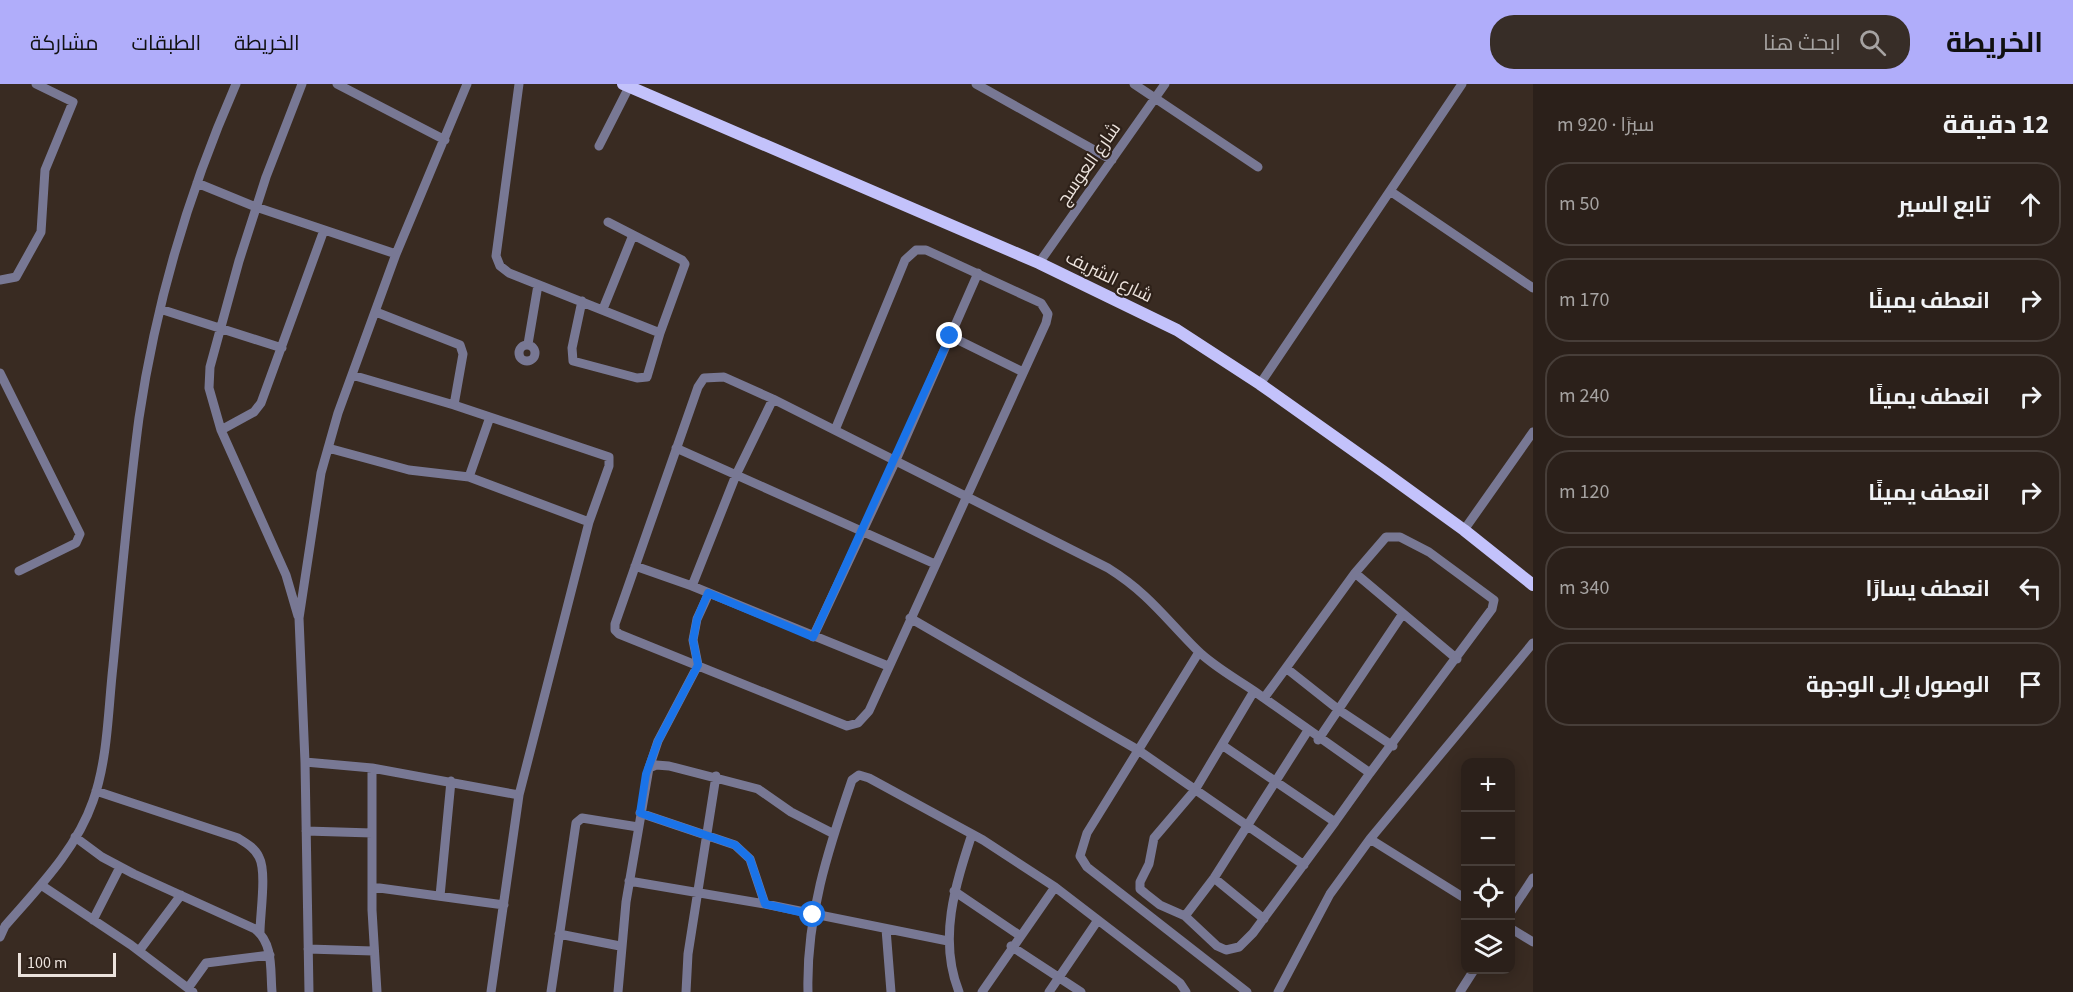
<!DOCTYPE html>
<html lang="ar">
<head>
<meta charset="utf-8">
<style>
  body { margin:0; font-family:"Source Sans 3",Cairo,sans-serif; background:#372d27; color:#f1f3f6; direction:rtl }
  .controls { position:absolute; right:18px; bottom:18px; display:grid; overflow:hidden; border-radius:12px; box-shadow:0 3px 15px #0003 }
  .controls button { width:54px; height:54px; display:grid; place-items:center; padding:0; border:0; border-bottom:2px solid #473e39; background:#2b201a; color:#f1f3f6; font:30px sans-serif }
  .scale { position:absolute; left:18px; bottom:15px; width:98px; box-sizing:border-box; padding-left:6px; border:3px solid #ece3dd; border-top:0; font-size:16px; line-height:21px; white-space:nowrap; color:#ece3dd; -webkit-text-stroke:4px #2e2119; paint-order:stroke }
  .stop { position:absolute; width:18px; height:18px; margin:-14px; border:4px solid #1a73e8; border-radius:50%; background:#fff }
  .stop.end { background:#1a73e8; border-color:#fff; box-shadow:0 2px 6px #0008 }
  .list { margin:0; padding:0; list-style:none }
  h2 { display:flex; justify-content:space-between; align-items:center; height:78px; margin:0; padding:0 24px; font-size:26px }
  h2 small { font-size:20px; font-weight:400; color:#a6a3a2 }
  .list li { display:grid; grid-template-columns:39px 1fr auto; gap:18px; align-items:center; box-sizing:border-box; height:84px; margin:0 12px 12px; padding:0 12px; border:2px solid #473e39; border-radius:24px }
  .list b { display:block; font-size:22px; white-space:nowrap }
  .list em { font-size:20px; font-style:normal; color:#a6a3a2 }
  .icon { flex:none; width:33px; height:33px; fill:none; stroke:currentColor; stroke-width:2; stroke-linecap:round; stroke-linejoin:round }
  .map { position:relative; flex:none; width:1533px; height:908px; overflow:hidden; direction:ltr }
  header { display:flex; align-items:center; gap:36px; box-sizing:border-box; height:84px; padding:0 30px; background:#b0adfa; color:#111 }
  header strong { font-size:28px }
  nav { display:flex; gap:33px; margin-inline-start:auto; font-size:21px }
  .search { width:420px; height:54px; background:#372d27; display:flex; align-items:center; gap:15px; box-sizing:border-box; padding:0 21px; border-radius:24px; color:#a6a3a2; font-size:22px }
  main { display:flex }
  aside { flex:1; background:#2b201a }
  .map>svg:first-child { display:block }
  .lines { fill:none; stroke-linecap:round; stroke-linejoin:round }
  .minor { stroke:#787894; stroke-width:9 }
  .major { stroke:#c3c2fb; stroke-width:12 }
  .route { stroke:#1a73e8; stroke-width:8 }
  .labels { text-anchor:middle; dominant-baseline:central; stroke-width:4.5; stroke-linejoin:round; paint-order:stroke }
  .street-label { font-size:18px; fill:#ece3dd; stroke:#2e2119 }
</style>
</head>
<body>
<header>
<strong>الخريطة</strong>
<div class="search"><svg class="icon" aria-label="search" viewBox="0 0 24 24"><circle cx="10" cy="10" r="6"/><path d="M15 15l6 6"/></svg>ابحث هنا</div>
<nav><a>الخريطة</a><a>الطبقات</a><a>مشاركة</a></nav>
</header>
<main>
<aside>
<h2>12 دقيقة<small>سيرًا · 920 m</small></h2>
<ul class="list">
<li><svg class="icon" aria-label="ahead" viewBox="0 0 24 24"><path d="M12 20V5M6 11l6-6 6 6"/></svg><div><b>تابع السير</b></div><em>50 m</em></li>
<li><svg class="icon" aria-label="right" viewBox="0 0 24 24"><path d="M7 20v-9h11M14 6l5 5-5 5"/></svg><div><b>انعطف يمينًا</b></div><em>170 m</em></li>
<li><svg class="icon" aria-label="right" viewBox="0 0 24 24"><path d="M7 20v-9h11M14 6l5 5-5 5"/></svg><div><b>انعطف يمينًا</b></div><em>240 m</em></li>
<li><svg class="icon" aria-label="right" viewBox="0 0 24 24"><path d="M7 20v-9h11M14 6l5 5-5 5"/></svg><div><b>انعطف يمينًا</b></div><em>120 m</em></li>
<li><svg class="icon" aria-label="left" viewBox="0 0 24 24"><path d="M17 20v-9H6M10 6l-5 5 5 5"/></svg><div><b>انعطف يسارًا</b></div><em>340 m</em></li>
<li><svg class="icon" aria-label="arrive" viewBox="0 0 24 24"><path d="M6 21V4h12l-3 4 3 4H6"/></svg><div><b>الوصول إلى الوجهة</b></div></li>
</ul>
</aside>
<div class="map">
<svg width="1533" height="908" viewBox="0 0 1533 908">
  <rect width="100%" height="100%" fill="#392b22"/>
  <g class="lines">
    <path class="minor" d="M337,0L445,56
      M519,0L496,172L500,182L509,189L660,249
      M976,0L1112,76
      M1134,0L1258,83
      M599,62L629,3
      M197,99L256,123L396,170
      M1390,107L1533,204
      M1039,179L1165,0
      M0,196L16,193L41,148L45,86L73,18L36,0
      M582,217L572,264L573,277L637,294L647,293L660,249L685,180L682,176L608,138
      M160,225L282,264
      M603,225L633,151
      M376,228L460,261L463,270L454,321
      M950,252L1023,288
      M528,260L538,201
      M519 269a8 8 0 1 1 16 0a8 8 0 1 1-16 0Z
      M0,289L80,450L76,459L19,487
      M352,291L454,321L609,373V382L589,438L519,711
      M1260,300L1462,0
      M773,315L724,293L704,294L698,303L615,540V546L619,550L847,642L858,639L869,627L1046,239L1048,230L1041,219L926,166H916L905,176L835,346
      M221,346L254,328L261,319L324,146
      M328,364L409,386L469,393L589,438
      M676,364L935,480
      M469,393L490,333
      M1464,446L1533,348
      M635,482L692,502L888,582
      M1355,489L1457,575
      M692,502L736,391L773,315L1108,484C1148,509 1165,534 1197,566C1213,582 1235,594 1254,607
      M298,532L286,491L221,346L209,304L210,283L239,177L266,93L302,0
      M910,534L1138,666L1304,781
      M813,553L896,376L978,189
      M1199,568L1087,749L1080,772L1087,783L1247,908
      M1264,614L1286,584L1339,626L1393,662
      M1318,656L1402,531
      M1222,661L1335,738L1253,849L1239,863L1226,866L1217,862L1185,832L1160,821L1146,810L1140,805V798L1149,780L1154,754L1195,706L1254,607L1370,689L1492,525L1494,516L1429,468L1400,453H1386L1355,489L1286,584
      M305,678L372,684L519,711L491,908
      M372,684V826L377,908
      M649,684L658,657L698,581L693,556L697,535L709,509
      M96,707L238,754C246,759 255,764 259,773C267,788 260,830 260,848
      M640,729L735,761L750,775L765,820
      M1335,738L1370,689
      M306,747L372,749
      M75,753L102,773L134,790L255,845C274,860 270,886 272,908
      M1370,755L1466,815
      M1214,794L1264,835
      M629,797L765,820L948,857
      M41,801L131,861L193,908
      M372,803L504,821
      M954,807L1019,851
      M440,812L451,697
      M1510,829L1533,794
      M1185,832L1214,794L1307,648
      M93,836L120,783
      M1510,844L1533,858
      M886,845L891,908
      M559,850L620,862
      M0,853L5,842C38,804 76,766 93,717C108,675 108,626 113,582C121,500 128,417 139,334C156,218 189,107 236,0
      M1011,862L1081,908
      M308,865L373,867
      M139,867L181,811
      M188,904L206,879L270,871
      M309,908L305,678L299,534L321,389L338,329L396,170L467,0
      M551,908L576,739L582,734L638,743
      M618,908L626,818L649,684L656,681L669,682L758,705L791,728L834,750
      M686,908L688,870L716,692
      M808,908C806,833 828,766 852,696L859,691L869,694L983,756L1055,803L1180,899L1186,908
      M959,908C938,855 955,802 972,750
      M982,908L1055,803
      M1049,908L1098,836
      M1278,908L1330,810L1370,755L1533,559
      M1460,908L1474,886"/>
    <path class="major" d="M623,0L1039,179L1177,246L1260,300L1384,388L1464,446L1533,501"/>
  </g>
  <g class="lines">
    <path class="route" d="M813,831L765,820L750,775L735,761L640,729L646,690L658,657L698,581L693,556L697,535L708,509L813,553L950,252"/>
  </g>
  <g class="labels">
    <g class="street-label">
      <text transform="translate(1089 80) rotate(-55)">شارع العوسج</text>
      <text transform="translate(1109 193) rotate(26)">شارع الشريف</text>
    </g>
  </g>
</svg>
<div class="controls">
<button>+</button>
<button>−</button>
<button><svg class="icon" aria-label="locate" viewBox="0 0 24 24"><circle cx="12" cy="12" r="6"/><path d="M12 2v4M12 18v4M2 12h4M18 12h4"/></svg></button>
<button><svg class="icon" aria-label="layers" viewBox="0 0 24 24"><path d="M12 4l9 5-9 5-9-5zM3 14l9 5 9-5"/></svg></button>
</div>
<div class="scale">100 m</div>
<div class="stop" style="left:813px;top:831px"></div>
<div class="stop end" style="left:950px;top:252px"></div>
</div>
</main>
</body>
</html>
